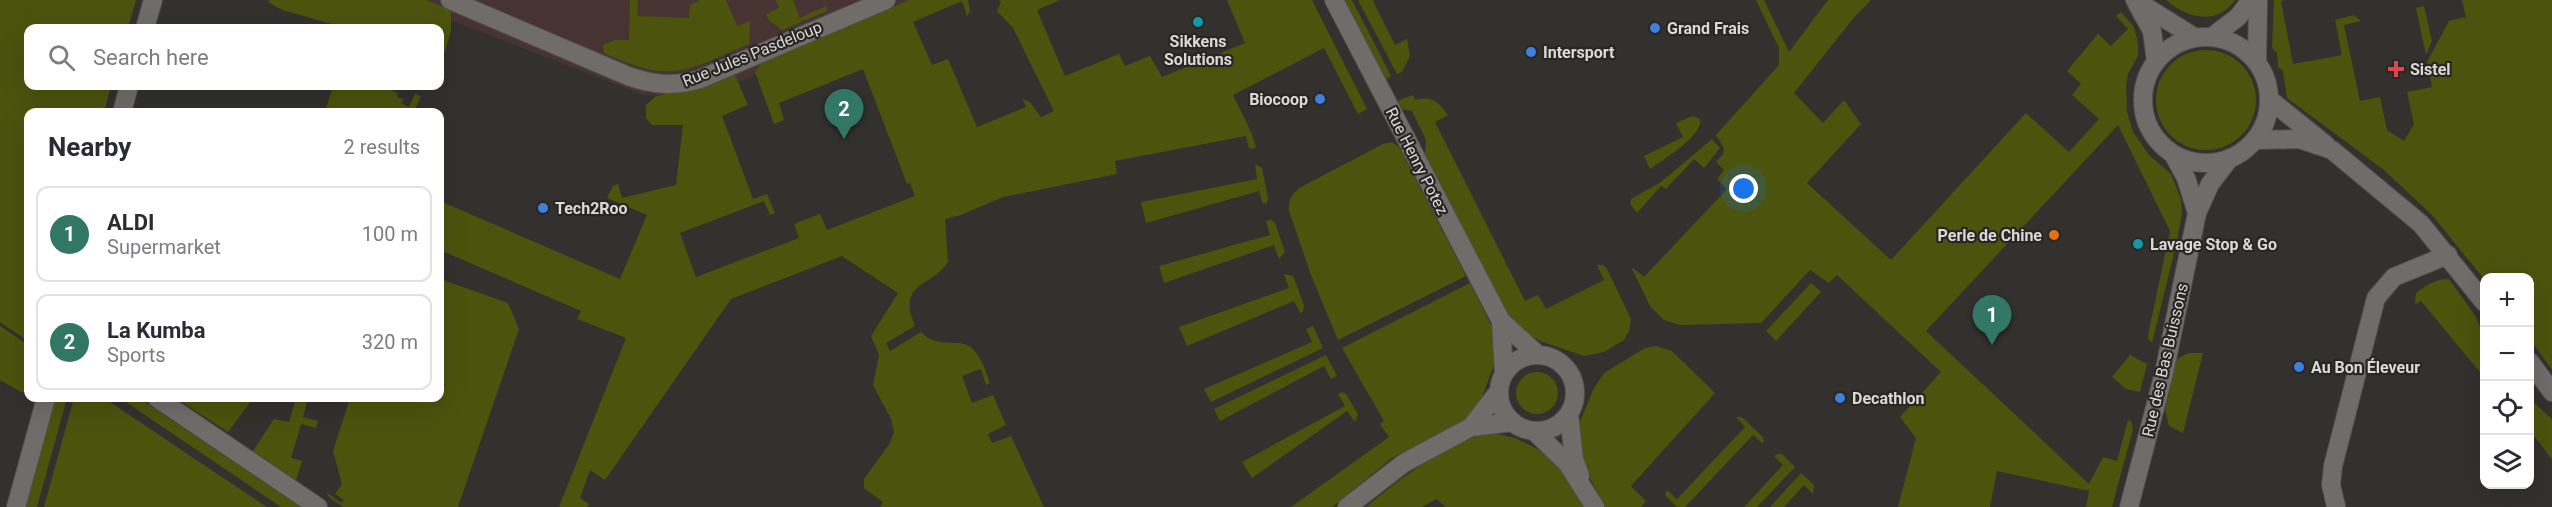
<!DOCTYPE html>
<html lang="en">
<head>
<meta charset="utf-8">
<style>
  body { margin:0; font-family:Roboto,sans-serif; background:#f2f2f3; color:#2b2b33 }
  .controls { position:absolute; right:18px; bottom:18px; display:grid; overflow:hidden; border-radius:12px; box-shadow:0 6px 24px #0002 }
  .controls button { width:54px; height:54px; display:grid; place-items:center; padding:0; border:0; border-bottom:2px solid #e1e1e2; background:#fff; color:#2b2b33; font:30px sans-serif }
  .you { position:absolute; left:1744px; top:189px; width:21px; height:21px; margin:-15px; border:4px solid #fff; border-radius:50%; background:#1a73e8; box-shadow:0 0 0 9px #1a73e833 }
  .badge { display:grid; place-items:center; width:39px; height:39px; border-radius:50%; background:#327766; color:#fff; font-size:20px; font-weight:700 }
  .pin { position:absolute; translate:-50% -50px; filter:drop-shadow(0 2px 3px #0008) }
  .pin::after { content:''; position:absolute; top:32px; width:21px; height:18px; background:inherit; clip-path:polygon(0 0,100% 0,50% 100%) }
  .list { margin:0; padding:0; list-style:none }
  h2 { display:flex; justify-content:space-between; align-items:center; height:78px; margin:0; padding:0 24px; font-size:26px }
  h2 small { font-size:20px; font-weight:400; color:#7c7c81 }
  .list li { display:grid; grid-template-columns:39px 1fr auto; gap:18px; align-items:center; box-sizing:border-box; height:96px; margin:0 12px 12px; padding:0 12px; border:2px solid #e1e1e2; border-radius:12px }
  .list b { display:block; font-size:22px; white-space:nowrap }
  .list p { margin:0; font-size:20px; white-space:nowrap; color:#7c7c81 }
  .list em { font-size:20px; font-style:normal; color:#7c7c81 }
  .icon { flex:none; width:33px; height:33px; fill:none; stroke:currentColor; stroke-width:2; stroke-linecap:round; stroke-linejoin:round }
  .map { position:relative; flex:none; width:2552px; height:507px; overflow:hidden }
  .search { position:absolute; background:#fff; box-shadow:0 6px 24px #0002; left:24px; top:24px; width:420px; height:66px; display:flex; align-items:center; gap:15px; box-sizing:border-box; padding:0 21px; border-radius:12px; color:#7c7c81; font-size:22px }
  .panel { position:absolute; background:#fff; box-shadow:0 6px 24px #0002; left:24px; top:108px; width:420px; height:294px; border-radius:12px }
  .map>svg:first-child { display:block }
  .industrial { fill:#483333 }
  .green { fill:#4c530d }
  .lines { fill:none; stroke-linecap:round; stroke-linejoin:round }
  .minor-casing { stroke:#514f4c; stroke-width:20 }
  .tertiary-casing { stroke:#514f4c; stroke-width:20 }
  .minor { stroke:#6f6c69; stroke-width:18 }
  .tertiary { stroke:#6f6c69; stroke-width:18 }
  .culture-dot { fill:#0f9aa8; stroke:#292724; stroke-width:2 }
  .shop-dot { fill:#3f7fe0; stroke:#292724; stroke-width:2 }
  .health-dot { fill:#e0444e; stroke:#292724; stroke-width:2 }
  .food-dot { fill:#e8710a; stroke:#292724; stroke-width:2 }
  .labels { text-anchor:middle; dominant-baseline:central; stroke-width:4.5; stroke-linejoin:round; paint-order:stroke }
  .poi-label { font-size:16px; font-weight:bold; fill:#dbd9d7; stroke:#292724; text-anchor:start }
  .street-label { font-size:16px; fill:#dbd9d7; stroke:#292724 }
</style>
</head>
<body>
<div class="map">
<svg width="2552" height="507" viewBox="0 0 2552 507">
  <rect width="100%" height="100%" fill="#33312e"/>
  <path class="industrial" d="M400,0H929L704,97L643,95Z"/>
  <path class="green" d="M0,0H136L128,28H28V86H111L104,112H28V341L0,322Z
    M270,0H426L451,10V30L445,52H440V28H346L282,10L268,2Z
    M630,0H638L637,16L689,18L690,5L700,0H726L737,26L750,21L749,44C683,72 673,84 604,53L603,45L615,40H629Z
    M776,0H793L800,18L826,6L827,11L782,30L769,20L766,14L779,8Z
    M909,0H968L970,11L967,16L962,1L913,22L932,65L948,59L977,127L1026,107L1023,99L1030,102L1041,117L1054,111L1013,28L997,11L1001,2L999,0H1060L1037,10L1065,76L1119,54L1125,66L1150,56L1162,77L1245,43L1227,0H1312L1367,109L1358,114L1324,48L1233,95L1252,134L1256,148L1249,149L1246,136L1115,161L1117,174L1003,197L961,215L945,219L948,262C933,287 896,281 915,326L886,343L890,351L921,332C940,351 960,336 973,349C982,359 986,372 990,383L986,385L981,369L962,376L972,403L993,395L1006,425L988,434L992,443L1011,436L1044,507H880L883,502L864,488V479L890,443L894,432L891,419L873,385L879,355L871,336L898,293L842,256L731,299L605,480L590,470L580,498L589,504L587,507H559L626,338L577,319L581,311L440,250V201L620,279L647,215L607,198L613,186L618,184L622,198L676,185L683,125H652L646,118V105L656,96L695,89L734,73L748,105L722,116L753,199L767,194L775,213L770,215L764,201L680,233L696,277L799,238L794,224L820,214L827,230L915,196L910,183L907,184L863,69L779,103L784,120L774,124L755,72L761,63Z
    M1345,0H1352L1391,76L1386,79Z
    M1358,0H1375L1373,1L1395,45L1407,39L1410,56L1402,72L1397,74Z
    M1756,0H1764L1789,52L1828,0H1871L1856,15L1794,93L1823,123L1844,100L1861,124L1807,183L1891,260L2026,113L2069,152L2099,119L2072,95L2081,84L2067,71L2098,34L2111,46L2128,29L2116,16L2121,12L2134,27L2138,43V56L2128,74L2126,86L2127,111L2133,132L2149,155L2171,174L2181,199L2182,213L2177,241L2152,343L2148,339V335L2170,231L2118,125L1926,331L2089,484L2103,457L2117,461L2128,420L2131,421L2133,429L2112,507H2086L2089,491L1997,471L1990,507H1898L1916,438L1900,417L1941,372L1837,275L1829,283L1810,270L1761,323L1681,325L1664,320L1650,306L1632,269L1633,268L1644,277L1727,189L1717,179L1724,170L1716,162L1723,154L1724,148L1716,135L1779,65V48Z
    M2166,0H2235C2218,26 2186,18 2166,0Z
    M2274,0H2284L2281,1L2293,64L2342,55L2335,20L2354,15L2361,21L2344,25L2360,101L2380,97L2387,130L2404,141L2414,124L2407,92L2432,87L2427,62L2449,21L2466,17L2462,0H2552V370L2530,339V278L2484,279L2432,215L2384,170L2287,98L2283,71L2278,67L2277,53L2272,48Z
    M2424,6L2432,41L2426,55L2416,8Z
    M2156 100a50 50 0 1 1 100 0a50 50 0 1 1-100 0Z
    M333,86H395L393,91L398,93L397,97L403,99L402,104L409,107L415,94L421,96L414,112H325Z
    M1413,95L1415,100C1432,95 1439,102 1448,115L1435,122L1525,301L1538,295L1546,309L1604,280L1597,265H1603L1607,269L1631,319L1629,331L1624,340L1604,352L1584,356L1540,341L1524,332L1510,320L1504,309L1425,154L1426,140L1412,111L1401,109L1397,101Z
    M1693,116L1700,119C1704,135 1663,160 1650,169L1644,156L1683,137L1676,123Z
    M1712,139L1720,148L1704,168L1694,159L1666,189L1661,186L1637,213L1630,204L1631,199L1661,182Z
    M1392,142L1399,147L1466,276L1338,340L1311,275L1289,211C1288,199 1292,194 1301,187L1383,144Z
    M1255,164L1262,168L1268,198L1267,203L1263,204L1259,191L1146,223L1141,202L1257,179Z
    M1271,220L1275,223L1285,252L1279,259L1274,245L1164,283L1159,266L1270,235L1266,221Z
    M1284,274L1293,276L1304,305L1303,312L1300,313L1294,301L1187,346L1179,327L1289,288Z
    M440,279L508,303L519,329L458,507H343L329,497L326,492L341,503L344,500L335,494L342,484L333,451L350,398H440Z
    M2449,279L2476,317L2484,337V377L2421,301L2415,304L2416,293C2426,285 2436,279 2449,279Z
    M1470,283L1493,329L1497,357L1478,408L1467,420L1392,458L1332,507H1291L1389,437L1380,424L1384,421L1342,348Z
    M1811,283L1821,292L1776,341L1766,331Z
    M0,326L28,345V392H21L0,380Z
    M1313,326L1323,348L1211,402L1204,389L1312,342L1306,329Z
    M1656,346L1672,351L1715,393L1631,486L1646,501L1641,507H1605L1583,465L1577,433L1579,424L1594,388L1604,373L1645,348Z
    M2188,353H2203L2183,433L2169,426L2165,410L2177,359Z
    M1326,355L1337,376L1331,379L1324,366L1220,421L1214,409Z
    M2130,355L2147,364L2140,392L2126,389L2112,377Z
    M1516 393a21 21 0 1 1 42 0a21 21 0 1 1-42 0Z
    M1342,392L1346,394L1358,414L1355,422L1347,411L1252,478L1242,462L1345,406L1338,394Z
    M56,398H67L37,507H25Z
    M74,398H104L267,507H44Z
    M120,398H139L301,507H281Z
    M176,398H250L251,401L228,432Z
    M296,398H308L303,417L318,421L316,428L301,424L291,458L302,461L296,480L253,451L274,419L289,422Z
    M2530,399L2552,419V459L2530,431Z
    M1736,417H1742L1763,437L1764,442L1762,443L1753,435L1685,507H1677L1665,495L1667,490L1677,499L1745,427Z
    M1492,433L1515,438L1554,457L1584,507H1446L1436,499L1422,507H1366C1396,482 1453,437 1492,433Z
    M1778,454H1782L1795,467L1757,507H1744L1783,465L1774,456Z
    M1801,473L1814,485L1813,494L1804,485L1784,507H1770Z"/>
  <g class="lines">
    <g class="minor-casing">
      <path id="minor" d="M2135,0L2194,37
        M2137,4L2152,31L2156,61
        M2269,99L2326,145
        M2255,140L2299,139L2332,150L2421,224L2484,302
        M2530,362L2552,392
        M157,398L318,507
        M1471,427L1499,391
        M2336,506L2331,485L2333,466L2376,298L2394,277L2448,255
        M1347,507L1404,463L1471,427L1513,422"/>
    </g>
    <g class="tertiary-casing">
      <path id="tertiary" d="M450,0L628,76C653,85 674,87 700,79L886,0
        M1334,0L1501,321L1537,354
        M145,28L153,0
        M2143 100a63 63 0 1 1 126 0a63 63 0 1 1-126 0Z
        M2212,37L2238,17L2251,0
        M2257,62L2258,0
        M122,112L129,86
        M2173,154L2186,178L2197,213
        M1501,321L1504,374
        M1499 393a38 38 0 1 1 76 0a38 38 0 1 1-76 0Z
        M1569,414L1574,459L1580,476
        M1534,431L1567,463L1595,507
        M16,507L46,398
        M2129,507L2164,373L2197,213L2210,184L2230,158"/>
    </g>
    <use href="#minor" class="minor"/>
    <use href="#tertiary" class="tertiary"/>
  </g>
  <g class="culture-dot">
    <circle cx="1198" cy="22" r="6"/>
    <circle cx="2138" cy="244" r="6"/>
  </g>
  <g class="shop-dot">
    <circle cx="1655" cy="28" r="6"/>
    <circle cx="1531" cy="52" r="6"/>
    <circle cx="1320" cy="99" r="6"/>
    <circle cx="543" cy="208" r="6"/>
    <circle cx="2299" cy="367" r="6"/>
    <circle cx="1840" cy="398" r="6"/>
  </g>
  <path class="health-dot" d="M2393 60h6v6h6v6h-6v6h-6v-6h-6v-6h6z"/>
  <circle class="food-dot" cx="2054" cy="235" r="6"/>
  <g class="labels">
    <g class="poi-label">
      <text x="1667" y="28">Grand Frais</text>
      <text x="1198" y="41" text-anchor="middle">Sikkens<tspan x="1198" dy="18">Solutions</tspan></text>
      <text x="1543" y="52">Intersport</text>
      <text x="2410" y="69">Sistel</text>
      <text x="1308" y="99" text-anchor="end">Biocoop</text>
      <text x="555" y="208">Tech2Roo</text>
      <text x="2042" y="235" text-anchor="end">Perle de Chine</text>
      <text x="2150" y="244">Lavage Stop &amp; Go</text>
      <text x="2311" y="367">Au Bon Éleveur</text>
      <text x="1852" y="398">Decathlon</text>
    </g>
    <g class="street-label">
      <text transform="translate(752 54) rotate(-22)">Rue Jules Pasdeloup</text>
      <text transform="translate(1417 161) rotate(63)">Rue Henry Potez</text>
      <text transform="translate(2165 360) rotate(-77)">Rue des Bas Buissons</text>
    </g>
  </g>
</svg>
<div class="controls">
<button>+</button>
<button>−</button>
<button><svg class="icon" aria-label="locate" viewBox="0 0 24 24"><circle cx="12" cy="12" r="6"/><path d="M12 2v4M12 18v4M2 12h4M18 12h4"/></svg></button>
<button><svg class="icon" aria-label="layers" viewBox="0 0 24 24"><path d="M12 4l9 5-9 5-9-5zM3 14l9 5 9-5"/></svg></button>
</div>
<div class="you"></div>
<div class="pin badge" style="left:1992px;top:345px">1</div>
<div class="pin badge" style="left:844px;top:139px">2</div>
<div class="search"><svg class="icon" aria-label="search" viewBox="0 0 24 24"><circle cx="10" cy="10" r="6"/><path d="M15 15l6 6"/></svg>Search here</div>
<section class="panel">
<h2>Nearby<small>2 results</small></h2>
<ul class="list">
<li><span class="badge">1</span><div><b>ALDI</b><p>Supermarket</p></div><em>100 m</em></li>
<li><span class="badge">2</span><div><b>La Kumba</b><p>Sports</p></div><em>320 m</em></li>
</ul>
</section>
</div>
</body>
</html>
